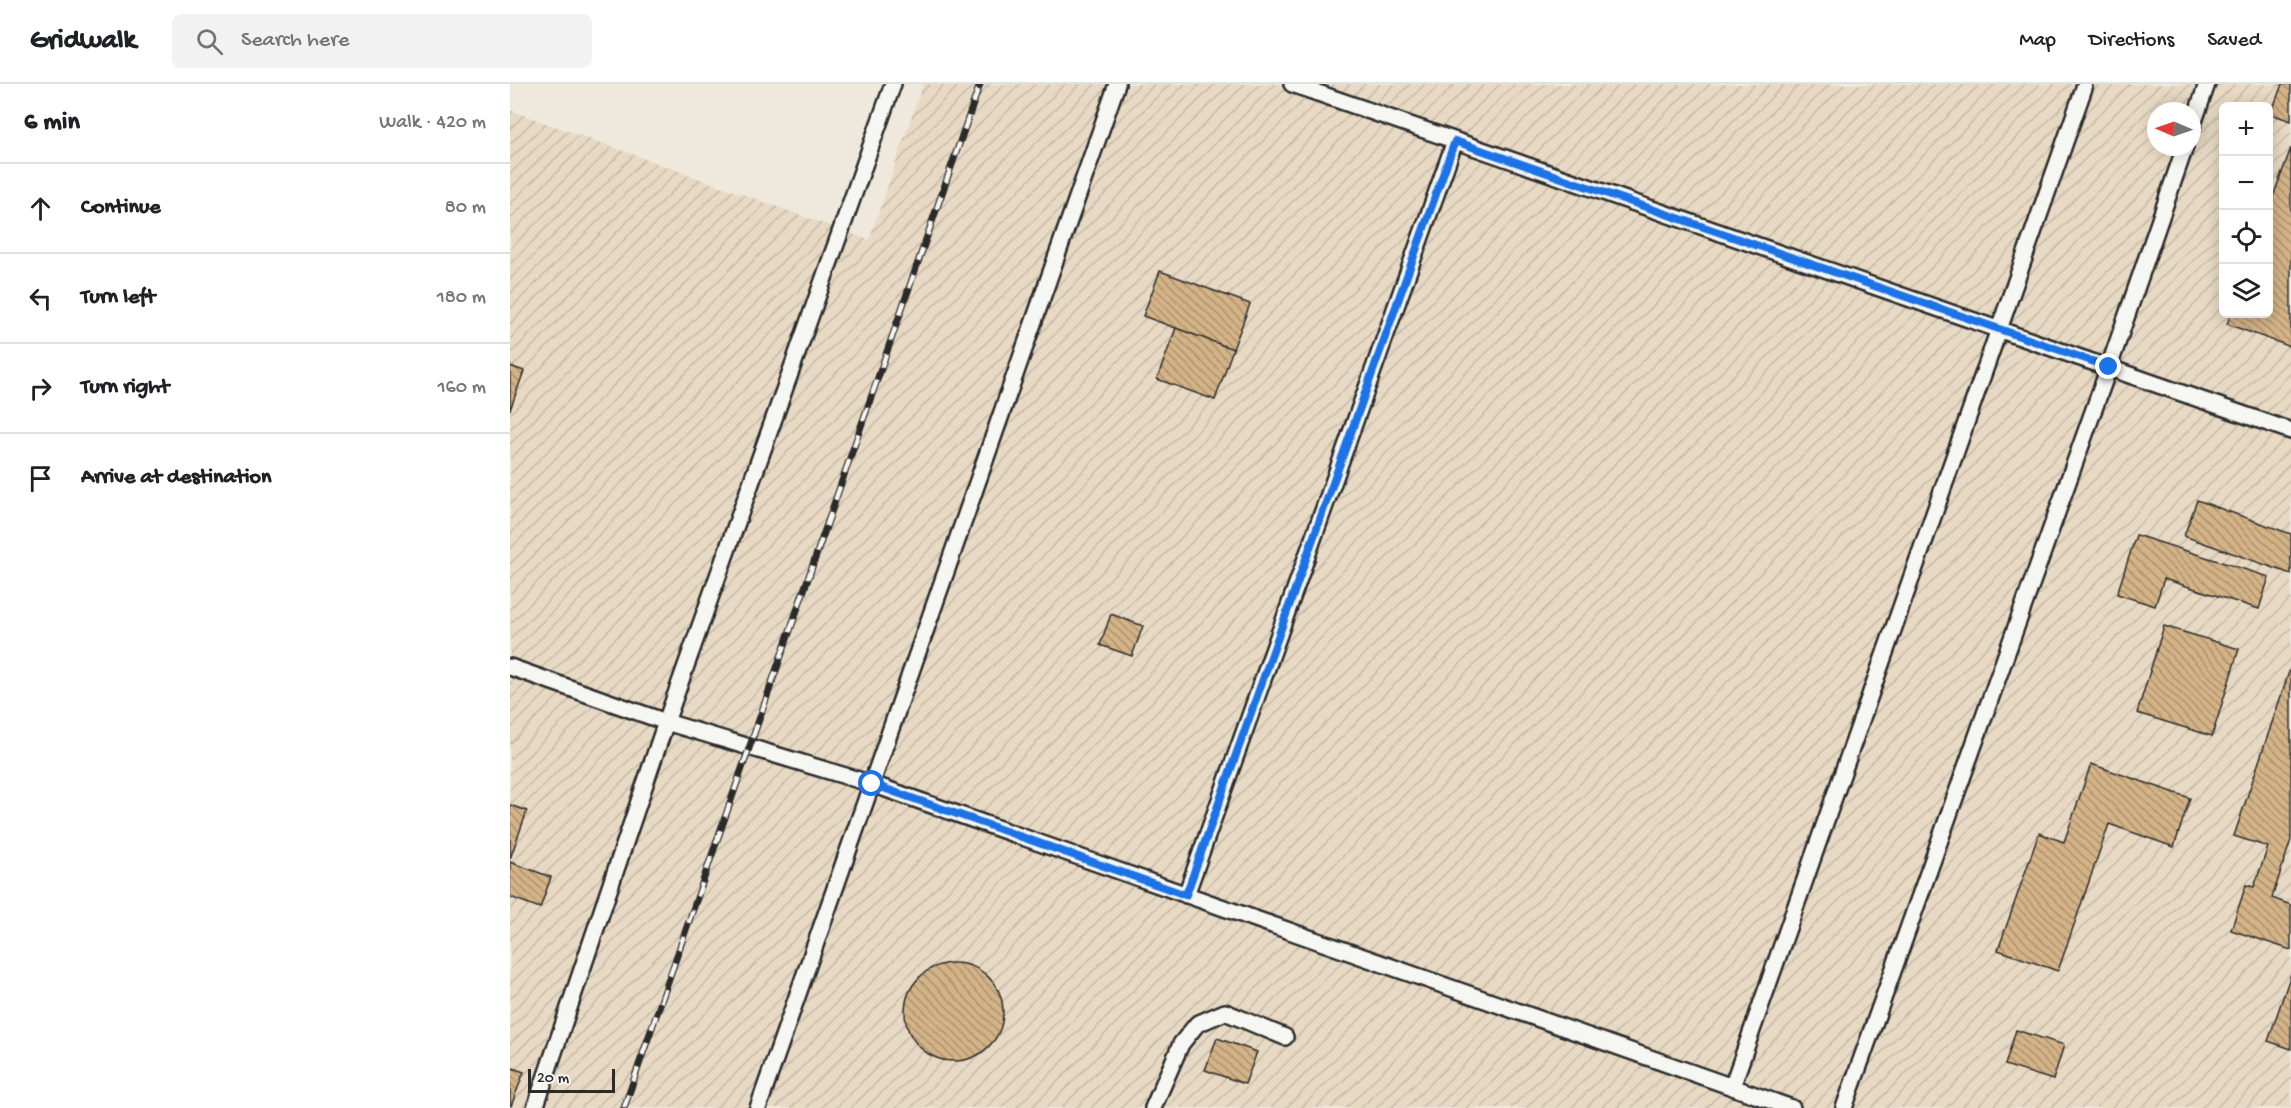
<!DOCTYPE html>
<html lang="en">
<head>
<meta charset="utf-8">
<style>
  body { margin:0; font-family:"Gochi Hand",sans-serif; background:#f2f2f2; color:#202124 }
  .controls { position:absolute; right:18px; top:18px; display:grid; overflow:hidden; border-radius:9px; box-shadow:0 3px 15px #0003 }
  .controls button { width:54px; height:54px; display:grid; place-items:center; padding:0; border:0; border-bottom:2px solid #e0e0e0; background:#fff; color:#202124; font:30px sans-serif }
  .compass { position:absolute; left:1637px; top:18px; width:54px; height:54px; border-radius:50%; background:#fff; box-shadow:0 3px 15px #0003; rotate:272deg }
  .scale { position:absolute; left:18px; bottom:15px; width:87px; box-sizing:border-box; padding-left:6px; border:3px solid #2b2b2b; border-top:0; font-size:16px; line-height:21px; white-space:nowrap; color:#2b2b2b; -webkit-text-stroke:4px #f6f6f2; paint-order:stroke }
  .stop { position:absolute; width:18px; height:18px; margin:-14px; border:4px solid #1a73e8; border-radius:50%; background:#fff }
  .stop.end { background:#1a73e8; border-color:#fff; box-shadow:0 2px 6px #0008 }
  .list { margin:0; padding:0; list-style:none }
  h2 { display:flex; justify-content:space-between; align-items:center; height:78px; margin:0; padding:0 24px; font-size:26px }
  h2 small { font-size:20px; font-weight:400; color:#757577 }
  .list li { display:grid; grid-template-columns:39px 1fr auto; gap:18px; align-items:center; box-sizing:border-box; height:90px; padding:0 24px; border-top:2px solid #e0e0e0 }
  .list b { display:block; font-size:22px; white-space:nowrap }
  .list em { font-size:20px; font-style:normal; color:#757577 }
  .icon { flex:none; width:33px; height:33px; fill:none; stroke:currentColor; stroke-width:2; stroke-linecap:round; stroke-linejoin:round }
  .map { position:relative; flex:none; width:1781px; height:1024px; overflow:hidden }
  header { display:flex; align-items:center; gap:36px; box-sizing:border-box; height:84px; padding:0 30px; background:#fff; border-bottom:2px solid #e0e0e0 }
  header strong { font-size:28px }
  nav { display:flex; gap:33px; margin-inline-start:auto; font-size:21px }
  .search { width:420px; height:54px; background:#f2f2f2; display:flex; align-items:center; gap:15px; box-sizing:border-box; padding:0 21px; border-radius:9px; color:#757577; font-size:22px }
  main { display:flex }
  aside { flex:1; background:#fff }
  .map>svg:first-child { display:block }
  .industrial { fill:url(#industrial-furrows); fill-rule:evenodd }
  .building { fill:url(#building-back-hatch); stroke:#2b2b2b; stroke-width:1.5 }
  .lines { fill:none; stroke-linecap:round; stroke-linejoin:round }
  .lane-casing { stroke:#2b2b2b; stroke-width:20 }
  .lane { stroke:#f6f6f2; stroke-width:15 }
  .rail-casing { stroke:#2b2b2b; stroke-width:7 }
  .rail { stroke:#f6f6f2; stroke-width:4.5; stroke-dasharray:14; stroke-linecap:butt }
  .route { stroke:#1a73e8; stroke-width:8 }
</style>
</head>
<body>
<header>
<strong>Gridwalk</strong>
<div class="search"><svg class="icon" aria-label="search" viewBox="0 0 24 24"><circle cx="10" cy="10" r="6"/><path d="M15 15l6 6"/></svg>Search here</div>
<nav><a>Map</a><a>Directions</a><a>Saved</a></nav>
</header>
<main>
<aside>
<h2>6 min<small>Walk · 420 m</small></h2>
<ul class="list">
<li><svg class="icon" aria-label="ahead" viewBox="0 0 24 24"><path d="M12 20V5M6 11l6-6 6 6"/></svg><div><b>Continue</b></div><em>80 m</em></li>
<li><svg class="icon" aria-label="left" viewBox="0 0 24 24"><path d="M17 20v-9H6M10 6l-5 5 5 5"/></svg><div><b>Turn left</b></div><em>180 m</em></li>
<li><svg class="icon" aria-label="right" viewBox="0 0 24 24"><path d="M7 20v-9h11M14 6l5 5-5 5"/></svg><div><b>Turn right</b></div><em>160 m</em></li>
<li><svg class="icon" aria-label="arrive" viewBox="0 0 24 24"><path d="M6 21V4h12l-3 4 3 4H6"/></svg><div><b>Arrive at destination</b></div></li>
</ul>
</aside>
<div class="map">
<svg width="1781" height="1024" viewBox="0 0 1781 1024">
  <defs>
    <pattern id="industrial-furrows" width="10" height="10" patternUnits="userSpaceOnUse" patternTransform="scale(1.5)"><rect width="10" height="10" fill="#e7d9c3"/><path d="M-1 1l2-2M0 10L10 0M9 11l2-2" fill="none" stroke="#c6baa8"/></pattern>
    <pattern id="building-back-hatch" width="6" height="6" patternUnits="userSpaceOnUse" patternTransform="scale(1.5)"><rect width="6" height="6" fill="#d4b387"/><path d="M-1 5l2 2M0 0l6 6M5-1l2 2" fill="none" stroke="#ac926f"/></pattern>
  </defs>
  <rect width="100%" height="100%" fill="#efe9dd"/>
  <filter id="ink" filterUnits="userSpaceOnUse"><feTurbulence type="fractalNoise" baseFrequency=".0167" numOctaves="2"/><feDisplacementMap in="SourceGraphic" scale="12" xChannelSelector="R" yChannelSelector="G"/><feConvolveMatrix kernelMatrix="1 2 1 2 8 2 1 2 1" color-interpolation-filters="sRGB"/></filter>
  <g filter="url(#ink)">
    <path class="industrial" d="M413,0H1781V1024H0V26L359,156ZM1714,22H1758V230H1714ZM1646,27H1682V63H1646Z"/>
    <path class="building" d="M1772,0H1781V37L1761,30Z
      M1781,64V263L1717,240L1721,230H1758V126Z
      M650,187L740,220L723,265L633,232Z
      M666,244L723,265L705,316L647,295Z
      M0,282L14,287L0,326Z
      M1687,416L1781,450V490L1674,452Z
      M1626,451L1759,493L1749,525L1654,495L1645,522L1607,510Z
      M601,530L633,542L622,572L590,561Z
      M1654,542L1729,565L1702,652L1627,629Z
      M1781,582V756L1762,814L1781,821V866L1721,846L1736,801L1744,803L1758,763L1724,752Z
      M1581,680L1680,714L1664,763L1599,740L1548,887L1488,866L1529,749L1554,758Z
      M0,721L17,727L0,775Z
      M0,778L41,793L30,824L0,813Z
      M395 928a49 49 0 1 1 98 0a49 49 0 1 1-98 0Z
      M1781,890V965L1758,957Z
      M1506,946L1554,961L1543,996L1495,981Z
      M707,954L747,968L735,1000L695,986Z
      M0,983L14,988L1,1022L0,1021Z"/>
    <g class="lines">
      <g class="lane-casing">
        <path id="lane" d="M782,0L1781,347
          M1682,43L1697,0
          M0,583L156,638L362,700L1282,1024
          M676,811L945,57
          M1222,1003L1574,4
          M25,1024L156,638L383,0
          M248,1024L607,0
          M643,1024L671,960L687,940L715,928L775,953
          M1334,1024L1599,283L1675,63"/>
      </g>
      <use href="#lane" class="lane"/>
      <g class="rail-casing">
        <path id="rail" d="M114,1024L470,0"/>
      </g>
      <use href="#rail" class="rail"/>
    </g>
  </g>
  <g class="lines" filter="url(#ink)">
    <path class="route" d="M362,700L676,811L945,57L1599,283"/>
  </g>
</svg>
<div class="controls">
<button>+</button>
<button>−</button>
<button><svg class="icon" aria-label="locate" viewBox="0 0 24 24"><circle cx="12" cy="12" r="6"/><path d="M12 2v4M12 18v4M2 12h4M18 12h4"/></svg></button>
<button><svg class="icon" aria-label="layers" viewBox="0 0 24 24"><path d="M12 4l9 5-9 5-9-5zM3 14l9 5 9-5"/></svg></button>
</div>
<svg class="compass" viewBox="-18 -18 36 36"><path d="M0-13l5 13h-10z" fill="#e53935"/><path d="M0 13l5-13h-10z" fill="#757577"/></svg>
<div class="scale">20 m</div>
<div class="stop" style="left:362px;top:700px"></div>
<div class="stop end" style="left:1599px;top:283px"></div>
</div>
</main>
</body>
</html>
